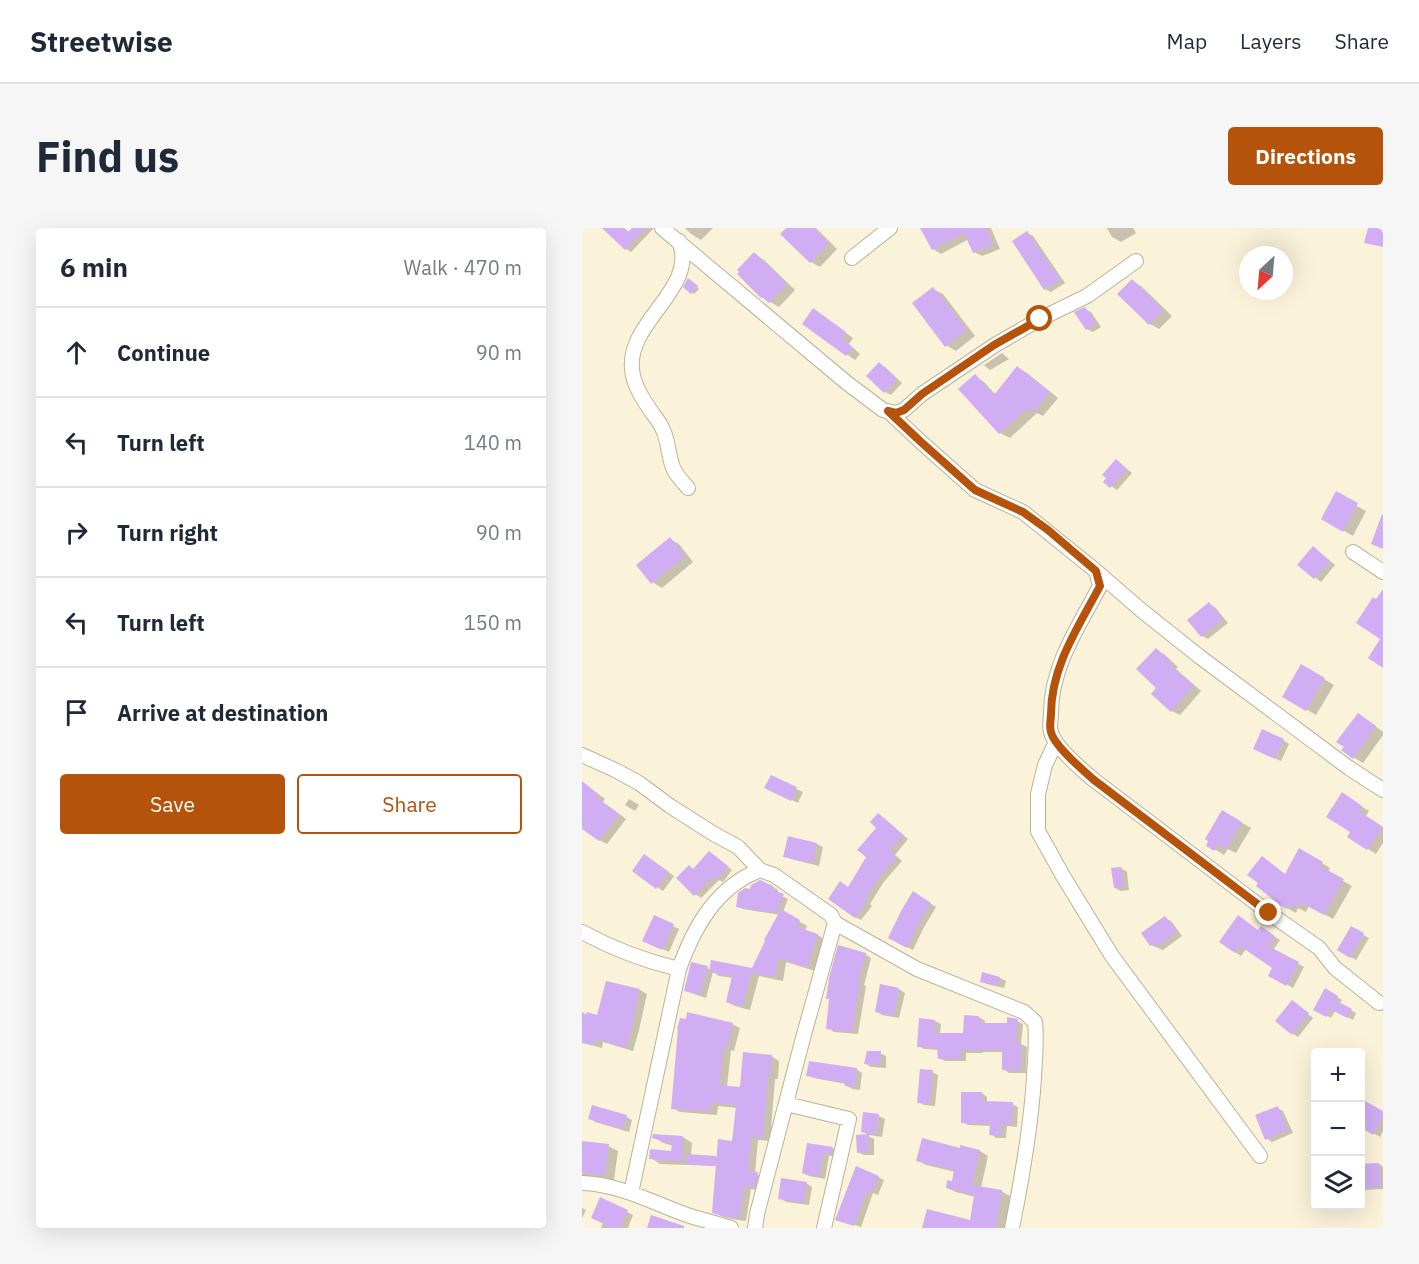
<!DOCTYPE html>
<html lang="en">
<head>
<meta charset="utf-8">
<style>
  body { margin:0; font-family:"IBM Plex Sans",sans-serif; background:#f6f6f7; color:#1f2937 }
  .controls { position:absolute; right:18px; bottom:18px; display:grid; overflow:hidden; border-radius:6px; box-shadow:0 6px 24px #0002 }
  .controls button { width:54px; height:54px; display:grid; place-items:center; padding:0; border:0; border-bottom:2px solid #e0e1e3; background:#fff; color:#1f2937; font:30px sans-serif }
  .compass { position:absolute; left:657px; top:18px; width:54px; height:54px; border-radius:50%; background:#fff; box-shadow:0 6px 24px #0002; rotate:206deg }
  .stop { position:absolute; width:18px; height:18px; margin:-14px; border:4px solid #b45309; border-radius:50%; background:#fff }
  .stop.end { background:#b45309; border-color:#fff; box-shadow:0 2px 6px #0008 }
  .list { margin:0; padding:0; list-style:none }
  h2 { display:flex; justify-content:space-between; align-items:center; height:78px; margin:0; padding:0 24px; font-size:26px }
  h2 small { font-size:20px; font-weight:400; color:#747a83 }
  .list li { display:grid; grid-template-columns:39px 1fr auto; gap:18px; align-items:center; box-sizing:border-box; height:90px; padding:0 24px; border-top:2px solid #e0e1e3 }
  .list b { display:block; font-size:22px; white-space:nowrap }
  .list em { font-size:20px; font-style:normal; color:#747a83 }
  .actions { display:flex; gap:12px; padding:18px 24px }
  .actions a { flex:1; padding:14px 0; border:2px solid #b45309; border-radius:6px; text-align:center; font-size:21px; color:#b45309 }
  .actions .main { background:#b45309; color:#fff }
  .icon { flex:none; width:33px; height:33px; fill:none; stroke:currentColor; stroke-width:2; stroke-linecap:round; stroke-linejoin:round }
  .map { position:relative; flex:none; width:801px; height:1000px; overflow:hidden; border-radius:6px }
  header { display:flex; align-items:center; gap:36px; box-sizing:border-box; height:84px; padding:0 30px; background:#fff; border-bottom:2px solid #e0e1e3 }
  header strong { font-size:28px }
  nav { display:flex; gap:33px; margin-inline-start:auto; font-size:21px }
  .intro { display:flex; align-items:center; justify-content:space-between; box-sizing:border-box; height:144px; padding:0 36px }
  h1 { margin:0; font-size:42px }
  .button { padding:15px 27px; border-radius:6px; background:#b45309; color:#fff; font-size:21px; font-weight:700 }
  main { display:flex; gap:36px; padding:0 36px }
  aside { flex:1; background:#fff; border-radius:6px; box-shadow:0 6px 24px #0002 }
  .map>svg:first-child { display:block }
  .shadow { fill:#0003 }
  .building { fill:#d1aef3 }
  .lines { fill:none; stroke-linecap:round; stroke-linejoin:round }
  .minor-casing { stroke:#bbb29b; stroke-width:16 }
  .minor { stroke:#fff; stroke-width:14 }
  .route { stroke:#b45309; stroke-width:8 }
</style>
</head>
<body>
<header>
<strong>Streetwise</strong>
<nav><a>Map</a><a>Layers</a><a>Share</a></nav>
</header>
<div class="intro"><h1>Find us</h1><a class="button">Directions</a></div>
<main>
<aside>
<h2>6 min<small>Walk · 470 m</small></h2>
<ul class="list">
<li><svg class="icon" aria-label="ahead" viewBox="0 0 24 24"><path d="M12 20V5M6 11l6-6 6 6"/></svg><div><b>Continue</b></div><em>90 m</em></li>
<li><svg class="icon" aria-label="left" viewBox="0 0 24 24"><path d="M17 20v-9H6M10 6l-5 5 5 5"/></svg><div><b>Turn left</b></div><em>140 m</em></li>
<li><svg class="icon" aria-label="right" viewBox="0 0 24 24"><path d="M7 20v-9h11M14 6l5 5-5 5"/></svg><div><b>Turn right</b></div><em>90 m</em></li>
<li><svg class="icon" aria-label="left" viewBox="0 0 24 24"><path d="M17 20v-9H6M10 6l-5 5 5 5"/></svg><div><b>Turn left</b></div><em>150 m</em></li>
<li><svg class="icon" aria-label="arrive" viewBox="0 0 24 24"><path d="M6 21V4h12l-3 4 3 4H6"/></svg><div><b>Arrive at destination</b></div></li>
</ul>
<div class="actions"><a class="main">Save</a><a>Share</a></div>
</aside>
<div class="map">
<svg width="801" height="1000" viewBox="0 0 801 1000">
  <rect width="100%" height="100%" fill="#fbf2da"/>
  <path class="shadow" d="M31,0H42L48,5L53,0H72L49,24L44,21Z
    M103,0H131L119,12L109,6Z
    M206,0H234L255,21L238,39L229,34Z
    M339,0H409L418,21L400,28L392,24L387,11L359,26L351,21Z
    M525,0H551L554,5L539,14L530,9Z
    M445,5L451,8L483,55L469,64L463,61Z
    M173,26L182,32L213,62L197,79L180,69L159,44Z
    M108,53L117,61L112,66L103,59Z
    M550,53L559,58L590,88L577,101L568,96Z
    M351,61L361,66L393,108L374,123L364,117Z
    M503,81L509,84L519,99L511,104L505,101Z
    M240,87L271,110L267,116L278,126L273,132L222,96Z
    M420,125L427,131L408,142L403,138L402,137Z
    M297,136L303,139L320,155L309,167L303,164L286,148Z
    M435,140L445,145L476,170L461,188L455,185L428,210L418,205L393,148L402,154L414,167Z
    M540,237L550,245L535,262L523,254Z
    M753,269L775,278L784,283L771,308L741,291Z
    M88,311L97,316L111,334L80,360L70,354Z
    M732,320L753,337L739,354L717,337Z
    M627,376L633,379L646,395L626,411L620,408Z
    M574,422L582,426L596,439L594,441L619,463L598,487L590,483L576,460Z
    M720,438L752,457L734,487L702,468Z
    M785,492L801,504V507L781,535L771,529Z
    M701,512L707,516L699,533L679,524Z
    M189,549L221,564L216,575L188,561Z
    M0,554L23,571L21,574L44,591L25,616L17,612L0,587Z
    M47,571L57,577L53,583L43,577Z
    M768,571L787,583L784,588L801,600V615L794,626L767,608L770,604Z
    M641,584L669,600L654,625L646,621L642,627L626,617Z
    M302,590L326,611L313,627L320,633L301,655L288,676L290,678L279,692L273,689L267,660L286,629Z
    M207,610L235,616L241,619L237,638L209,631L203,628Z
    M718,622L748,640L746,644L770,658L751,691L727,678L724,684L716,680L714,685L694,674L680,630L704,647Z
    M133,628L150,642L141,654L137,652L119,670L113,666L107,639L113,642Z
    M68,631L92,648L81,663L75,659Z
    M539,640L545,644L547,662L539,663L533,660Z
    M187,656L196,662V666L206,671L201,684L225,698L223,703L236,707L243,712L233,743L204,734L201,753L177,748L168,782L153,778L145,774L151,750L137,748L131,744L124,770L109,765L103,762L125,740L129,742H171L198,687L161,681L155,678L169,662Z
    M332,665L354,679L341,701L331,722L308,710Z
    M72,689L97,701L87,724L67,715Z
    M583,690L589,693L600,708L581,722L569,717Z
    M662,693L677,704H685L698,712L691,722L722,739L711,760L688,747L692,740L664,721L659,728L653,724Z
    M769,700L787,710L774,732L757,722Z
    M283,726L289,730L282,757L284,758L276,806L252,804L246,800Z
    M401,746L418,750L424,753L422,760L405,756L399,753Z
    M317,761L323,765L317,790L300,787L294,783Z
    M58,762L65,766L57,802L51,823L21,814L20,820L0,815V786L16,789Z
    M743,762L760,772L757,776L774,785L771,792L753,783L749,790L733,781Z
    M716,778L731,790L716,809L710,805Z
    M384,788L397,789L403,793V796H426L435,793L441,796L439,816L445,819L444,845H427L421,841L422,824H401V825H384V833H363L357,830V822L342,821L337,818L353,793L359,796L358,807L383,806Z
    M150,796L158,800L152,823L149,822L145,859L159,860L189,828L197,833L196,851H193L188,913L176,912L173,945L182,950L180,963L169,961L164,993L149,991L139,988L131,984L135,938L78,936L69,930L90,925L91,918L81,915L72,909H101L110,915L109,928L134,930L136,931L152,914L155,880L136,878L135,887L98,884L91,880Z
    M298,825L304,828V840L289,839L284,836Z
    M274,841L280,845L278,862L270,861L264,856L232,850L226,847Z
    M350,844L356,847L353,878L342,877L336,874Z
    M400,865L405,869V875L430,876L436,879L435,899L425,898L424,910H414L409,906V898L386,897L380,894Z
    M11,878L45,889L50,892L47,904L13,894L8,890Z
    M695,880L701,883L711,905L690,914L684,910Z
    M801,885V903L798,909L778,897Z
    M297,888L303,891L300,909L286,907L280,903Z
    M286,908L292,911V927H282L276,924Z
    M0,915L26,918L36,923L32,952L0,948Z
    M226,917L251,921L257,924L256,928H247L243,951L227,948L221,945Z
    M379,922L398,923L406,928L399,960L419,963L428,968L423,1000H342L389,993L393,969L374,964L365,960L371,955L373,944L344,937L335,932Z
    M797,936L801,939V961L783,962L778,960Z
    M296,949L302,952L296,967L291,965L279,999L259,992Z
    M224,955L230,959L227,977L204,974L198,970Z
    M19,971L51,987L46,1000H19L21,995Z
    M0,980L4,982L0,990Z"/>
  <path class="building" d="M20,0H42L46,4L50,0H64L43,22Z
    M204,0H232L247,15L228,35L198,6Z
    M338,0H404L411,17L391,25L382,5L350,22Z
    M786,0H801V19L782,15Z
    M445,3L478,52L462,62L430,13Z
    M172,24L205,56L187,75L180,69L179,70L155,46L157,44L155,42Z
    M106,50L116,58L109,66L101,59Z
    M550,51L581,82L567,97L535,66Z
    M351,59L385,102L363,119L330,75Z
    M503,79L514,95L504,102L492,84Z
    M231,80L264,104L260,110L271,120L264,128L220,96Z
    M297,134L315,151L302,165L284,148Z
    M435,138L468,164L451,184L446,180L417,206L376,161L393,146L412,167Z
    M534,231L545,241L528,260L521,254L524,250L520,247Z
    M754,263L776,275L761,304L739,291Z
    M800,286L801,287V321L789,316Z
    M88,309L103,328L69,356L54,337Z
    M731,318L748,333L732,351L715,337Z
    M801,361V440L786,430L798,411L774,395L791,369L794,371Z
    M627,374L641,391L619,409L605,392Z
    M574,420L589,434L587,436L612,458L589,484L569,466L574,460L554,441Z
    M719,436L743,450L724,483L700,469Z
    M776,485L794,498L771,531L759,522L762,519L754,514Z
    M680,501L702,511L693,531L671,521Z
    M189,547L215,559L209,573L182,560Z
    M0,553L16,566L14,569L37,586L17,613L0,601Z
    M760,564L780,578L777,583L801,599L785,622L765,609L768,604L744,589Z
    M640,582L660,594L644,621L636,616L632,623L624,618L626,613L623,611Z
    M296,585L321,607L308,623L315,629L295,652L283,672L285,673L273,690L246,671L258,653L266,659L284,629L275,622L294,600L288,594Z
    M206,608L235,615L231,635L201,629Z
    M717,620L741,634L738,638L762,651L742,687L718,674L714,680L707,676L705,681L692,674L693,673L674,658L676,655L665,647L680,628L703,646Z
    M127,623L146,638L134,652L130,649L112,668L94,650L107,637L111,641Z
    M62,626L87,644L74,661L50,643Z
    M539,639L542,659L532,660L529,640Z
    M178,652L191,658V662L202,666L194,685L154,679L156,665L163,660L168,661L169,657Z
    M331,663L349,675L335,698L325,720L306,710L319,683Z
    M199,681L218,692L215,699L236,706L225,740L196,730L193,749L169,745L160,779L144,774L150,748L127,744L129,732L170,740L183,713L182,712Z
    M72,687L92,696L80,722L60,713Z
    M656,687L676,702L679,698L693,708L686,718L717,734L704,758L686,748L690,740L658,718L653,725L637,714Z
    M583,688L595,704L574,719L571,716L568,718L559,705Z
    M769,698L782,705L768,730L755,722Z
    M256,717L284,725L276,753H278L270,804L244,801L247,771H244L247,750Z
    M109,734L126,738L118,767L102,763Z
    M400,744L418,749L416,758L398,754Z
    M24,753L58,761L50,798L44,820L14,811L13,817L0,815V784L4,786L5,784L15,787Z
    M298,756L317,760L312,788L293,784Z
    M743,760L756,768L753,772L770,781L765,790L748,781L744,789L731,782Z
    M710,772L727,785L710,807L693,793Z
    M105,784L151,795L145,820L141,819L138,857L158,859L161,824L190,827L188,848H186L181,910L169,909L166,943L176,944L173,959L162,958L157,990L140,988L130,985L136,911L150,913L154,877L129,875L128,883L89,881L96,801H95L98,790L104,791Z
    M382,787L397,788V795H425V789L436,791L434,814L439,815V843L420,842V822H395V823L379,822V831H356L355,820L335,819L337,790L353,792L352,805H381Z
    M285,823H299L298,837L282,836Z
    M227,833L275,840L272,860L263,858V855L224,848Z
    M338,841L351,842L347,876L335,875Z
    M379,864H400V873L431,874L429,897L419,896V908L407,907L408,896L379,895Z
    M783,873L801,883V889L791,907L778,899V880Z
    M10,877L45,887L41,901L6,891Z
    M696,878L706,902L683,912L673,887Z
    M281,884L297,886L294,906L279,904Z
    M71,906L101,908L100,933L67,931L68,921L89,923L90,916L70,910Z
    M287,906V924L275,925L274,907Z
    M340,910L378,920V917L398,922L390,957L420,962L414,1000H340L345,981L388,992L392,967L364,960L365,952L370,953L372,942L334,933Z
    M0,913L27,916L23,947L0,945Z
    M225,915L251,919L250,925L241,926L237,949L220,945Z
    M104,926L134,928V938L103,936Z
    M797,935L799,958L778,960V936Z
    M274,938L297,948L289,965L285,963L272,998L253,992Z
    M199,950L225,954L221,975L196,971Z
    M18,969L46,982L38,1000H31L9,990Z
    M69,987L102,998V1000H65Z"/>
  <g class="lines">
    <g class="minor-casing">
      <path id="minor" d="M80,0L265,155L301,182L314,185L322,182L340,166L413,117L458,91L505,68L554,33
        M97,13C117,60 45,93 50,141C51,157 62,173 71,186C75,191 79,196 81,202C87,214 86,229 92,242C95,248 101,254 106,260
        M270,30L308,0
        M306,183L339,214L393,262L441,284L514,343L559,382L618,429L767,540L801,562
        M771,324L801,344
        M514,343L518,358C497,398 469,438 469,485C469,491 467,499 469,504C472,518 500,542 512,552L687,685L737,720L753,740L797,775
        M474,514L463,537L456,566V603L481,648L530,728L678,928
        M0,527L33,542L57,555L88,578L132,606L156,619L178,642L192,647L249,687L253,695L335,741L442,784L453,794C455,812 453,831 452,849C449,900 440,950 430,1000
        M0,704C31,721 63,733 97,741
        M204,876L267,891L242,1000
        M0,955C38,956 73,976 108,988C122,992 136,996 149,1000
        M49,965L97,741C112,699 134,659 178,642
        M173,1000L175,986L221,810L253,695"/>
    </g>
    <use href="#minor" class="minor"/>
  </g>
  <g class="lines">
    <path class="route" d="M458,91L412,117L340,166L322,182L314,185L306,183L339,214L393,262L441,284L466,302L514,343L518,358C497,398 469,438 469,486C469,491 467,499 469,504C472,518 501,542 512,552L687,685"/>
  </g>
</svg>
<div class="controls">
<button>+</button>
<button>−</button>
<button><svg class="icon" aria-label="layers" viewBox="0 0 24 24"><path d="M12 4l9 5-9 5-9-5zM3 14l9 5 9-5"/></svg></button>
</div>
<svg class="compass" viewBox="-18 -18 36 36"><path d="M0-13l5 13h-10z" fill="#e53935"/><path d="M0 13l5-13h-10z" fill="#747a83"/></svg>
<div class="stop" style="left:458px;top:91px"></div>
<div class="stop end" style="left:687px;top:685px"></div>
</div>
</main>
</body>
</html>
